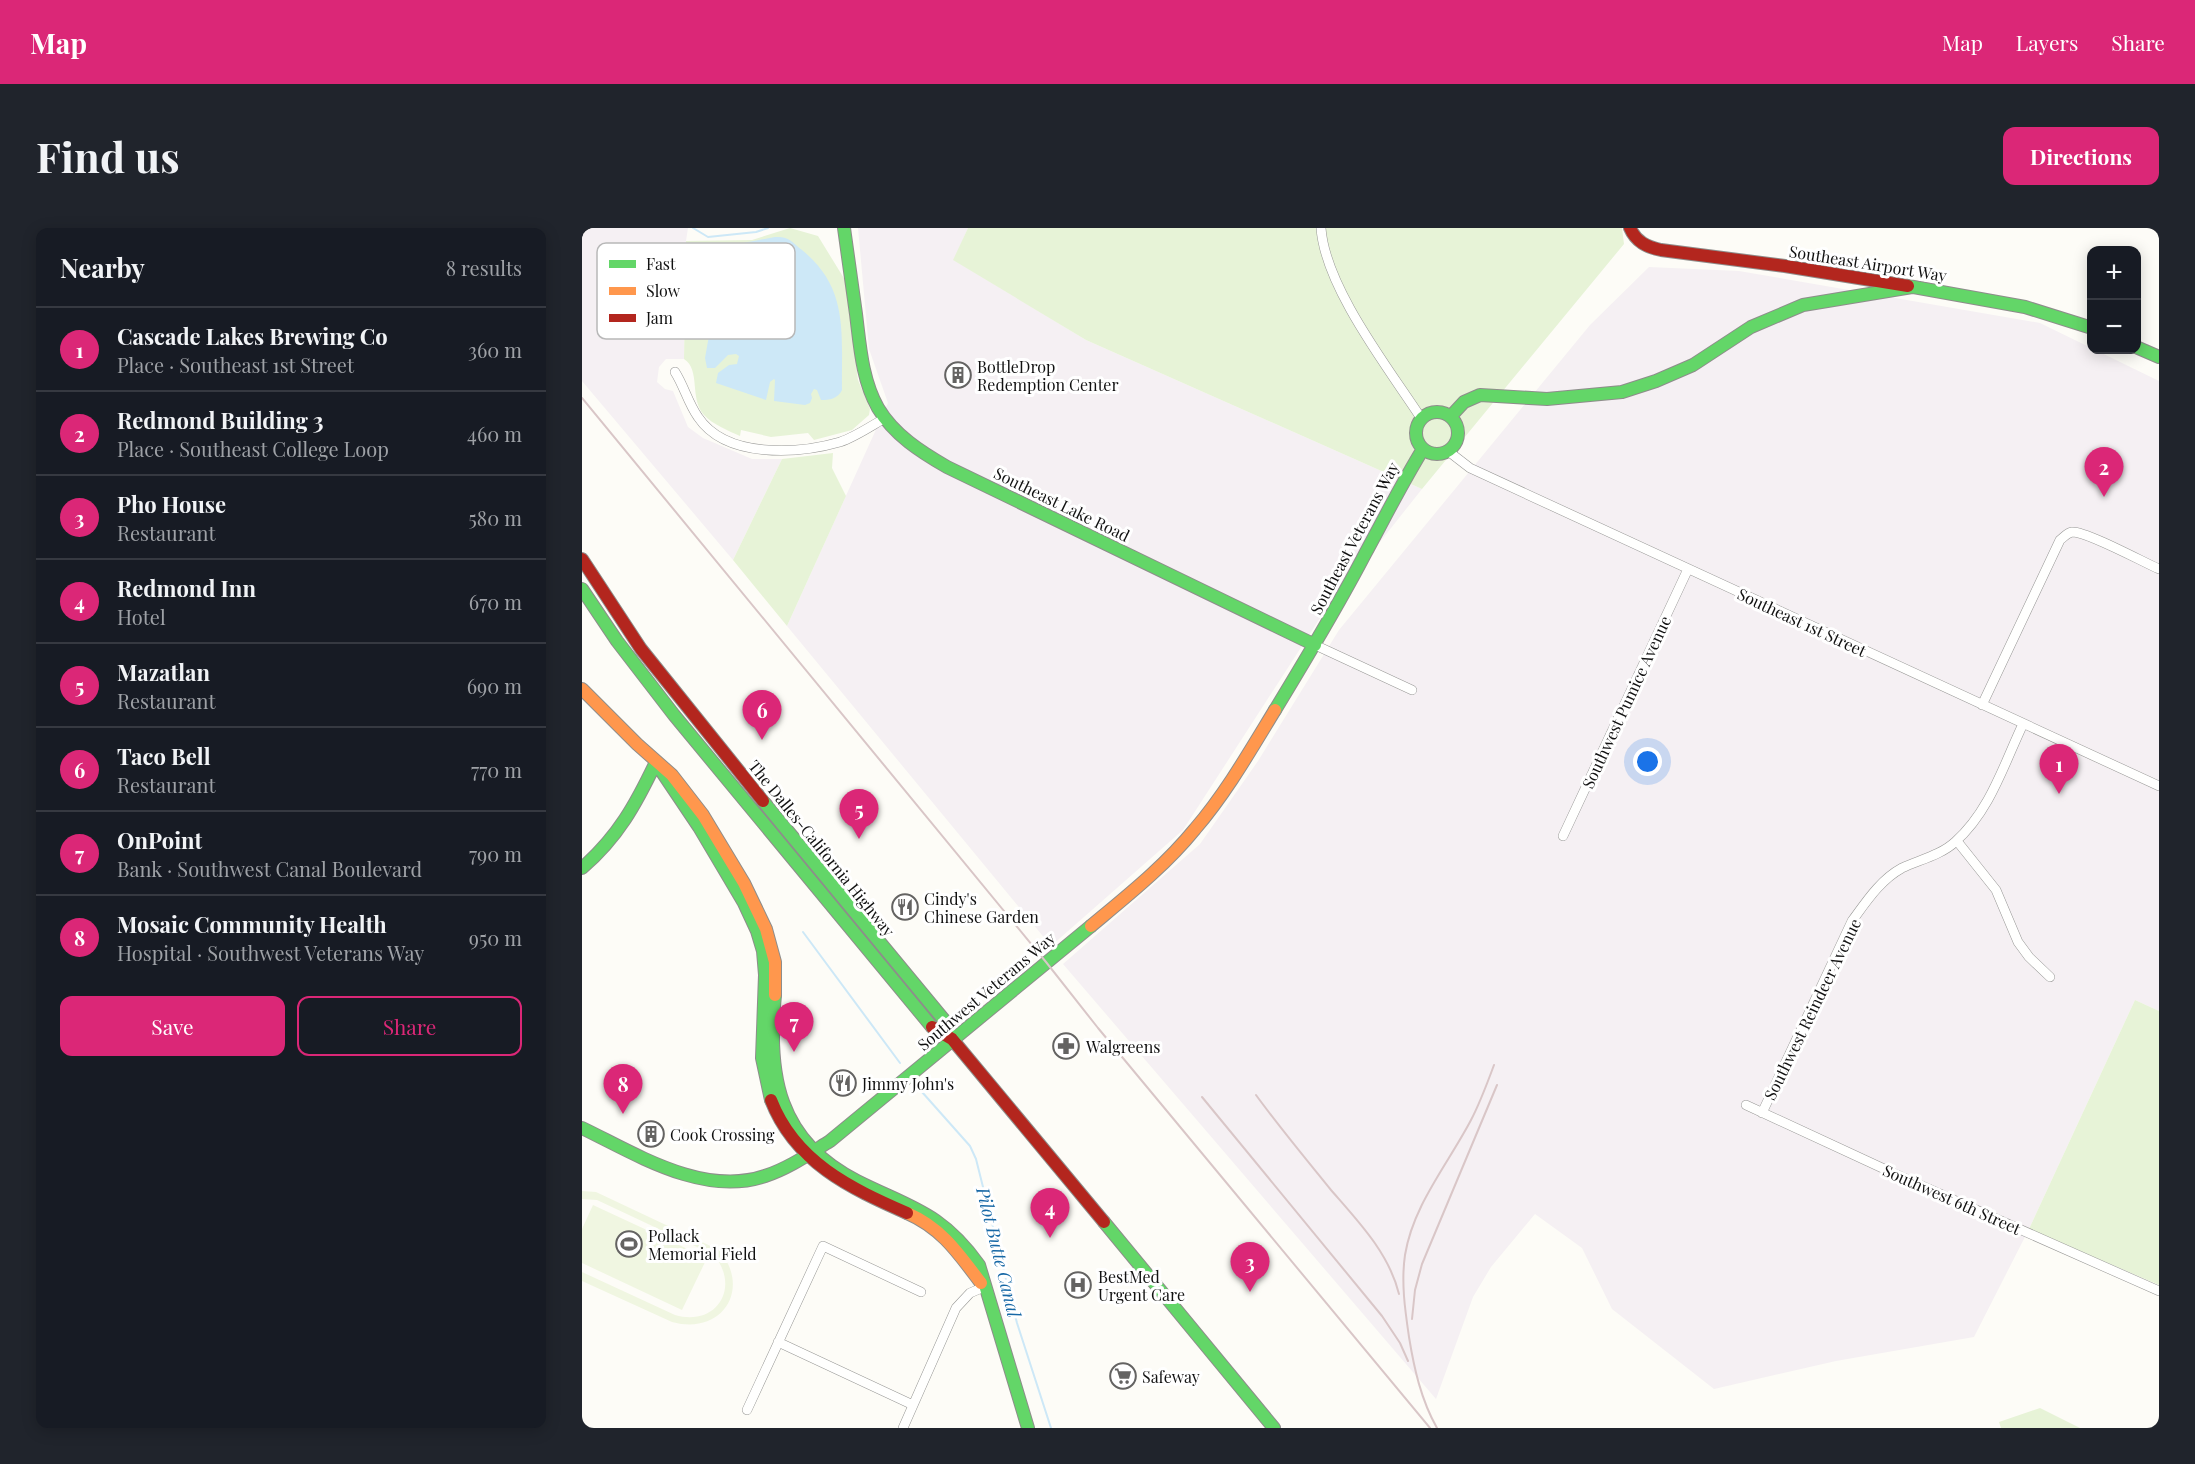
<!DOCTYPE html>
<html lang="en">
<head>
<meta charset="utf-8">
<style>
  body { margin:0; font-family:"Playfair Display",serif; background:#20242c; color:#f1f3f6 }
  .controls { position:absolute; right:18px; top:18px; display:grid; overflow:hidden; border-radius:12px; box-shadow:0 3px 15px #0003 }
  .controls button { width:54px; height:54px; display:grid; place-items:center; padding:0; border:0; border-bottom:2px solid #363941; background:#171b24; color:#f1f3f6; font:30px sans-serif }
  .you { position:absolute; left:1066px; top:534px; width:21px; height:21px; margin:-15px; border:4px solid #fff; border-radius:50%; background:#1a73e8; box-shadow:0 0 0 9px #1a73e833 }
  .badge { display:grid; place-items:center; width:39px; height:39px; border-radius:50%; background:#db2777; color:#fff; font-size:20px; font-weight:700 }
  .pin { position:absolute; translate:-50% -50px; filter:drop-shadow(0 2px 3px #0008) }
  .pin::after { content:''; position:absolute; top:32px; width:21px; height:18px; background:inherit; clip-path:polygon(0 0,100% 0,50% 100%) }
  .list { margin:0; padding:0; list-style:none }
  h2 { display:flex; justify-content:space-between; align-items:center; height:78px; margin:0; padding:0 24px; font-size:26px }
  h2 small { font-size:20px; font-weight:400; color:#9ea1a6 }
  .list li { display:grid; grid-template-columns:39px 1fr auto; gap:18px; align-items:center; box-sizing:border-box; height:84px; padding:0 24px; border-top:2px solid #363941 }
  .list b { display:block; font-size:22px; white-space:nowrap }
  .list p { margin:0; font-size:20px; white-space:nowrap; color:#9ea1a6 }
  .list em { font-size:20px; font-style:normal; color:#9ea1a6 }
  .actions { display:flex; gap:12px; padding:18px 24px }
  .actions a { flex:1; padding:14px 0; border:2px solid #db2777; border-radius:12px; text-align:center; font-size:21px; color:#db2777 }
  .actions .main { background:#db2777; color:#fff }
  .map { position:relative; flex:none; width:1577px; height:1200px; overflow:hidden; border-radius:12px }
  header { display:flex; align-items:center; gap:36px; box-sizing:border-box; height:84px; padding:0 30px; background:#db2777; color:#fff }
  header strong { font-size:28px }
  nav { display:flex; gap:33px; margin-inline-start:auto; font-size:21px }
  .intro { display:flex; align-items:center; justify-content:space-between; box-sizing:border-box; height:144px; padding:0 36px }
  h1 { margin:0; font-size:42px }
  .button { padding:15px 27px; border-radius:12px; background:#db2777; color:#fff; font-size:21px; font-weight:700 }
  main { display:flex; gap:36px; padding:0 36px }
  aside { flex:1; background:#171b24; border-radius:12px; box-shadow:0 3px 15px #0003 }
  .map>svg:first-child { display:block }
  .industrial { fill:#f5f0f3 }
  .green { fill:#e7f3d7 }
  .pitch { fill:#f0f6e1 }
  .water { fill:#cde8f7 }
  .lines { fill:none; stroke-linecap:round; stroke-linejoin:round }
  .stream { stroke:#cde8f7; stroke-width:2 }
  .street-casing { stroke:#979795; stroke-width:10 }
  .fast-casing { stroke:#8e8d8b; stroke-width:14 }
  .slow-casing { stroke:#8e8d8b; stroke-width:14 }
  .jam-casing { stroke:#8e8d8b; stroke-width:14 }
  .street { stroke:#fffffe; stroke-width:9 }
  .fast { stroke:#63d668; stroke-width:12 }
  .slow { stroke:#ff974d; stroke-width:12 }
  .jam { stroke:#b3261e; stroke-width:12 }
  .rail { stroke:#d9c6c7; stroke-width:2 }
  .labels { text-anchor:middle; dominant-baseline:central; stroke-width:6; stroke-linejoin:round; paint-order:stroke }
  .street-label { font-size:16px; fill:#111; stroke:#fff }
  .poi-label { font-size:16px; fill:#111; stroke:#fff; text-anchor:start }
  .water-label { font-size:18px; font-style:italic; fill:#1768a6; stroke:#fff }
  .key { fill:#fff; stroke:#b8b8b8; stroke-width:1.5 }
  .key-label { font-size:16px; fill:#111 }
</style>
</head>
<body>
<header>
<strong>Map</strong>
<nav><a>Map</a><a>Layers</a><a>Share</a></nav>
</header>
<div class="intro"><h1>Find us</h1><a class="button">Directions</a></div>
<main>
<aside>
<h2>Nearby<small>8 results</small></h2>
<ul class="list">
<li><span class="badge">1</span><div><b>Cascade Lakes Brewing Co</b><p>Place · Southeast 1st Street</p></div><em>360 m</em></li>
<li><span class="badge">2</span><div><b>Redmond Building 3</b><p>Place · Southeast College Loop</p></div><em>460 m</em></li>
<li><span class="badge">3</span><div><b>Pho House</b><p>Restaurant</p></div><em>580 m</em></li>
<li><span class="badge">4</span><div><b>Redmond Inn</b><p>Hotel</p></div><em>670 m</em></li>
<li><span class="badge">5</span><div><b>Mazatlan</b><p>Restaurant</p></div><em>690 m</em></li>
<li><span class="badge">6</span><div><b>Taco Bell</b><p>Restaurant</p></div><em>770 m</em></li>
<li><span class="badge">7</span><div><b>OnPoint</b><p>Bank · Southwest Canal Boulevard</p></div><em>790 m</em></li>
<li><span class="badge">8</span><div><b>Mosaic Community Health</b><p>Hospital · Southwest Veterans Way</p></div><em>950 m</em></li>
</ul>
<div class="actions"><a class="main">Save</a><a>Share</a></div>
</aside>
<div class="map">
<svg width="1577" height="1200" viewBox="0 0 1577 1200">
  <rect width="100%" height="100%" fill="#fdfcf7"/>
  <path class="industrial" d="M0,0H106L104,13L102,131H84L77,139L75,154L83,161L91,163L106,199L121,210L170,231H200L151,332L0,153Z
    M276,0H386L372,32L504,112L840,261L740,387L601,602L469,718L205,398L306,175L287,121Z
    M1067,39L1157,43L1458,95L1577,153V783L1553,772L1447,1001L1392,1109L1254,1133L1132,1161L1030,1081L1000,1020L953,986L909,1039L891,1069L854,1171L481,736L618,616L676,533L757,402L1008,97Z"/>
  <path class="green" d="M208,0L236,8L263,52L276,152L288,181L287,187L270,202L232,212L226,205L189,209L159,202L158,208C147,203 130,196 122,187C107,170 119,142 102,131L104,13L170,12Z
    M386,0H1040L1042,16L840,261L504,112L371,32Z
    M251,225L250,240L264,268L205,398L151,332L200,231Z
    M1553,772L1577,783V1057L1447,1001Z
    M1458,1180L1498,1200H1419L1417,1194Z"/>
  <path class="pitch" d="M0,963L14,964L137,1022C170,1061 140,1108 90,1094L0,1053V1044L93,1087C134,1099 159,1060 132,1027L15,972L0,971Z
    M11,977L125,1030L100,1082L0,1035V1001Z"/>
  <path class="water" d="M193,9C207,8 210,14 220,22C268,61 259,107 260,162C256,171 247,172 239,172L235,162L232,161L229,166L230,170L228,175L223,177L192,173L193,152L192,151L188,154L184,172L134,155L136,145L147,137L155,136L157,128L154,126L146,127L133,140H125L123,130L128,102L129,75L133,63L129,33L131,22L135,20Z"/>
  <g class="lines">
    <path class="stream" d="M111,0L126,9L174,4L186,0
      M221,704L318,835
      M340,864L388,918L394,931L435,1095L469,1200"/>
    <g class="street-casing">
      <path id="street" d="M739,0C743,59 807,141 839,190
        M93,144C102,158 106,175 116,189C144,231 216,226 258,214C273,209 289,198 303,190
        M866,223L888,240L1577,558
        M733,417L830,462
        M1400,477L1478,312C1482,309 1485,305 1490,304C1504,303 1561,334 1577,341
        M981,608L1106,341
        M1375,613L1414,662L1436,714L1447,729L1468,749
        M1164,877L1311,945L1577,1063
        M1180,885L1270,693C1284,674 1298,652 1320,640C1337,632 1359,627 1373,614C1408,583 1422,536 1441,496
        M196,1114L331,1177
        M165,1182L241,1018L339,1064
        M321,1200L374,1080L388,1065L402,1059"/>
    </g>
    <g class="fast-casing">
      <path id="fast" d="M262,0C266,29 270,58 274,86C278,118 280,152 296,180C312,207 339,224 365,239L733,417
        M1326,58L1443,79L1510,100
        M1554,119L1577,129
        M834 205a21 21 0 1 1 42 0a21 21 0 1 1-42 0Z
        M869,188L882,174L898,167L965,171L1040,164L1074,153L1111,137L1169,99L1221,77L1330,59
        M0,361L35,413L92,487L350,799
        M693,482C724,431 755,380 783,326C802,291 820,255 841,221
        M76,538L117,599L162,675L175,703L181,723L183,747L180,830L189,872
        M181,573L363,793L370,811
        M0,640C36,609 54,576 74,534
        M193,767C185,847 196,913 275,953C329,980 359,984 397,1037L446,1200
        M0,900C54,926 121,969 183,948C207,940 227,926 248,913L509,698
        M522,994L692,1200"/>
    </g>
    <g class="slow-casing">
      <path id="slow" d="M0,461L55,516L90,547L121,587L162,655L184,701L193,734V767
        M509,698C545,668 583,638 613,601C644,565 668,523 693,482
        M325,985C360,1000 377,1026 399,1055"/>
    </g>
    <g class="jam-casing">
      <path id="jam" d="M1048,0C1054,14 1065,19 1079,22L1203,38L1326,58
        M0,331L59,421L181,573
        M350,799L370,811L522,994
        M189,872C213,934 268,960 325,985"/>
    </g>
    <use href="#street" class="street"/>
    <use href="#fast" class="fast"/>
    <use href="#slow" class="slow"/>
    <use href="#jam" class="jam"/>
    <path class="rail" d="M0,170L464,734L516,800L848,1200
      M674,867C698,900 724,931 749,962C776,993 807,1025 817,1066
      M620,869L800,1088L818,1115L826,1133
      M830,1091L833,1062L840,1036L915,857
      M855,1200C839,1172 832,1140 827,1109C823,1082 819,1054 823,1027C831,977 866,936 889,892C898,875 905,856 912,837"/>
  </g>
  <defs>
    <g id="building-ring" transform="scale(1.35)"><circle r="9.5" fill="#fff" stroke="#646362" stroke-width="1.5"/><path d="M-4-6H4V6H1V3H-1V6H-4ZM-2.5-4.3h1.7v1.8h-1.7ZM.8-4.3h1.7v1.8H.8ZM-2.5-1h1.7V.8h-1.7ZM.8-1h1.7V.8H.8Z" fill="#646362"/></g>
    <g id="restaurant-ring" transform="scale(1.35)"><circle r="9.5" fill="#fff" stroke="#646362" stroke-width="1.5"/><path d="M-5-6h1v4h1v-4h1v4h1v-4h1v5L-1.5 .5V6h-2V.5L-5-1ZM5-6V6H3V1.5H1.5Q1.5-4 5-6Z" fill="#646362"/></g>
    <g id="pharmacy-ring" transform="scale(1.35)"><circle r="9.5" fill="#fff" stroke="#646362" stroke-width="1.5"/><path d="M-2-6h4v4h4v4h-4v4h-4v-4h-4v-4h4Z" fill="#646362"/></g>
    <g id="stadium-ring" transform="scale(1.35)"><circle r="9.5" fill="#fff" stroke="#646362" stroke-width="1.5"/><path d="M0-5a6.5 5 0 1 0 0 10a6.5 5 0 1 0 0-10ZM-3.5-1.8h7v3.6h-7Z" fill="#646362"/></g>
    <g id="hospital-ring" transform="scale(1.35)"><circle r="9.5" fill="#fff" stroke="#646362" stroke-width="1.5"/><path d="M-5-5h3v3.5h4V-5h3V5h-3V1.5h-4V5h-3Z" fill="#646362"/></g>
    <g id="supermarket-ring" transform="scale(1.35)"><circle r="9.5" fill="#fff" stroke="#646362" stroke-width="1.5"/><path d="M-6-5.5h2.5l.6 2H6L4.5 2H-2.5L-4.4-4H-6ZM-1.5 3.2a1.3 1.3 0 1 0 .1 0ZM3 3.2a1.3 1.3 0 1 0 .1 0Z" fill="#646362"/></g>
  </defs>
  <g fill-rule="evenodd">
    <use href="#building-ring" x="376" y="147"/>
    <use href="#restaurant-ring" x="323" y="679"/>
    <use href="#pharmacy-ring" x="484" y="818"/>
    <use href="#restaurant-ring" x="261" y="855"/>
    <use href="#building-ring" x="69" y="906"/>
    <use href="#stadium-ring" x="47" y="1016"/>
    <use href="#hospital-ring" x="496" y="1057"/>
    <use href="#supermarket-ring" x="541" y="1148"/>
  </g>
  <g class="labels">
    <g class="street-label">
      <text transform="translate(1286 35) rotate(9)">Southeast Airport Way</text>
      <text transform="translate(480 276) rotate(26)">Southeast Lake Road</text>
      <text transform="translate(772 310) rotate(-62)">Southeast Veterans Way</text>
      <text transform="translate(1220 394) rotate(25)">Southeast 1st Street</text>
      <text transform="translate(1044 474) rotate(-65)">Southwest Pumice Avenue</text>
      <text transform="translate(240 620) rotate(51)">The Dalles-California Highway</text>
      <text transform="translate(404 763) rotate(-40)">Southwest Veterans Way</text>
      <text transform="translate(1230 781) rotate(-64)">Southwest Reindeer Avenue</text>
      <text transform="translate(1370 971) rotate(24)">Southwest 6th Street</text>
    </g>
    <g class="poi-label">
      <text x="395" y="138">BottleDrop<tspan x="395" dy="18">Redemption Center</tspan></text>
      <text x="342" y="670">Cindy's<tspan x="342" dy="18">Chinese Garden</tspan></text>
      <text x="504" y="818">Walgreens</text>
      <text x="280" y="855">Jimmy John's</text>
      <text x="88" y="906">Cook Crossing</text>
      <text x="66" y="1007">Pollack<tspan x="66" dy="18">Memorial Field</tspan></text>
      <text x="516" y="1048">BestMed<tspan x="516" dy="18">Urgent Care</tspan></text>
      <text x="560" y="1148">Safeway</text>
    </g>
    <g class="water-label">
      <text transform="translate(417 1024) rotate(76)">Pilot Butte Canal</text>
    </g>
  </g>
  <rect x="15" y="15" width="198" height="96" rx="9" class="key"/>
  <rect x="27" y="32" width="27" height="8" fill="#63d668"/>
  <rect x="27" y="59" width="27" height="8" fill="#ff974d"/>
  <rect x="27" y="86" width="27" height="8" fill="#b3261e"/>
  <g class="key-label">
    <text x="64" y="42">Fast</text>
    <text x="64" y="69">Slow</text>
    <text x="64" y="96">Jam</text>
  </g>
</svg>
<div class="controls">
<button>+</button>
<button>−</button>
</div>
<div class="you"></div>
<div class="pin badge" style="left:1477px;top:566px">1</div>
<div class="pin badge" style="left:1522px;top:269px">2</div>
<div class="pin badge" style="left:668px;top:1064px">3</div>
<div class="pin badge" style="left:468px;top:1010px">4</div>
<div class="pin badge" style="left:277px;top:611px">5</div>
<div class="pin badge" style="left:180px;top:512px">6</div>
<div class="pin badge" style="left:212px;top:824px">7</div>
<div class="pin badge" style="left:41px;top:886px">8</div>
</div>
</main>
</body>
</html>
